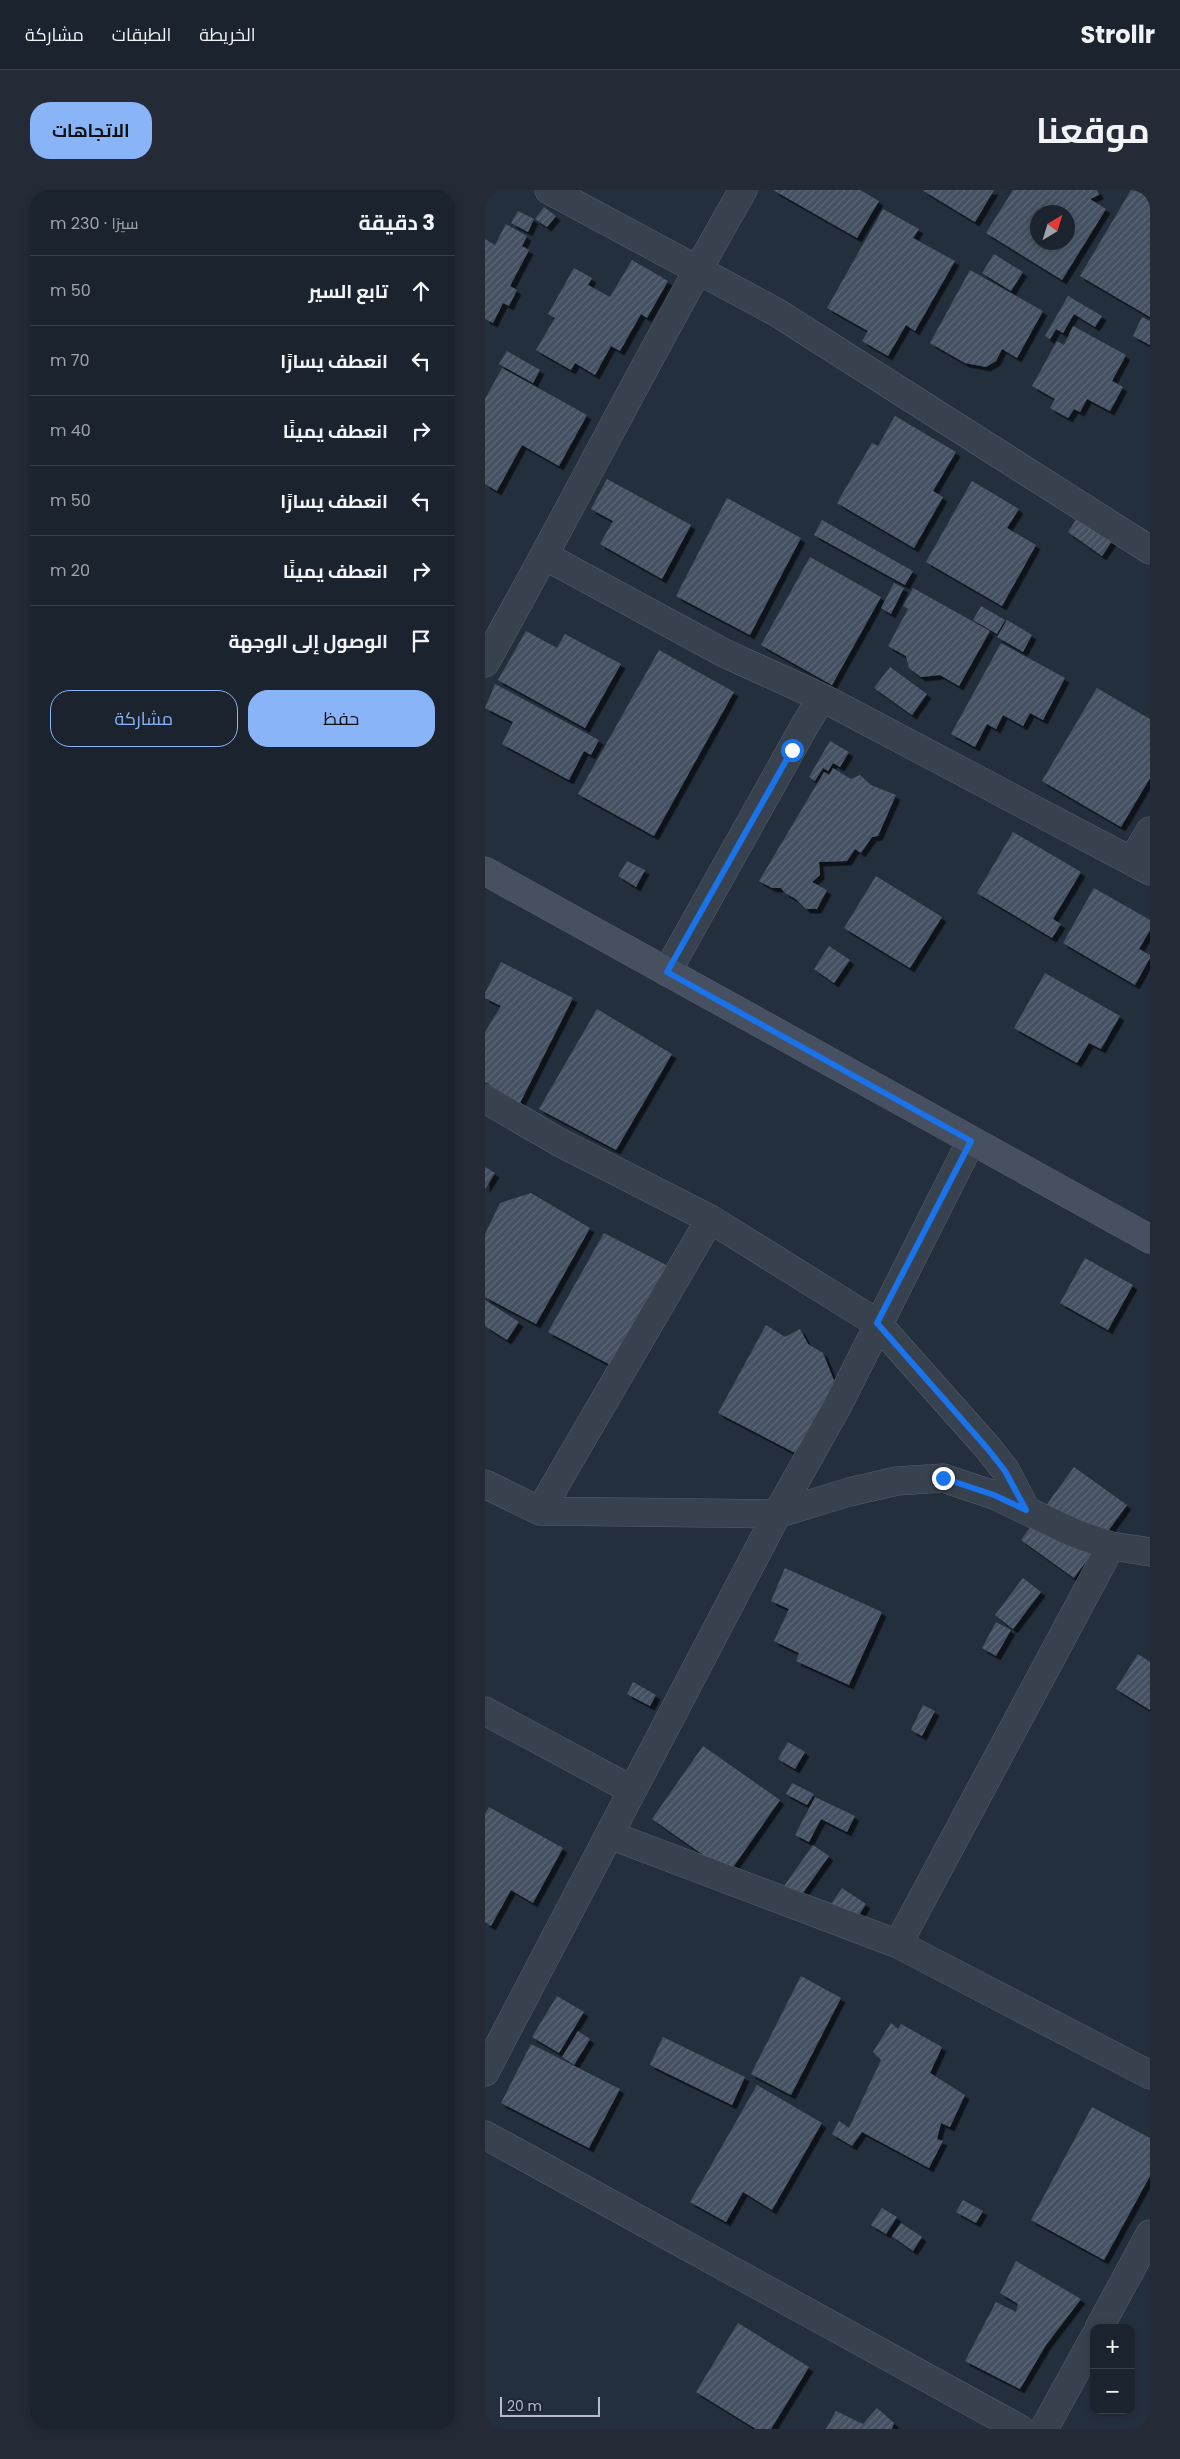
<!DOCTYPE html>
<html lang="ar">
<head>
<meta charset="utf-8">
<style>
  body { margin:0; font-family:Poppins,Cairo,sans-serif; background:#242b36; color:#f1f3f6; direction:rtl }
  .controls { position:absolute; right:15px; bottom:15px; display:grid; overflow:hidden; border-radius:10px; box-shadow:0 2px 8px #0003 }
  .controls button { width:45px; height:45px; display:grid; place-items:center; padding:0; border:0; border-bottom:1px solid #39404a; background:#1b232e; color:#f1f3f6; font:25px sans-serif }
  .compass { position:absolute; left:545px; top:15px; width:45px; height:45px; border-radius:50%; background:#1b232e; box-shadow:0 2px 8px #0003; rotate:38deg }
  .scale { position:absolute; left:15px; bottom:12px; width:100px; box-sizing:border-box; padding-left:5px; border:2px solid #b4bcc9; border-top:0; font-size:14px; line-height:18px; white-space:nowrap; color:#b4bcc9; -webkit-text-stroke:4px #1d2633; paint-order:stroke }
  .stop { position:absolute; width:15px; height:15px; margin:-11px; border:4px solid #1a73e8; border-radius:50%; background:#fff }
  .stop.end { background:#1a73e8; border-color:#fff; box-shadow:0 1px 5px #0008 }
  .list { margin:0; padding:0; list-style:none }
  h2 { display:flex; justify-content:space-between; align-items:center; height:65px; margin:0; padding:0 20px; font-size:21px }
  h2 small { font-size:16px; font-weight:400; color:#a0a4aa }
  .list li { display:grid; grid-template-columns:32px 1fr auto; gap:15px; align-items:center; box-sizing:border-box; height:70px; padding:0 20px; border-top:1px solid #39404a }
  .list b { display:block; font-size:19px; white-space:nowrap }
  .list em { font-size:16px; font-style:normal; color:#a0a4aa }
  .actions { display:flex; gap:10px; padding:15px 20px }
  .actions a { flex:1; padding:11px 0; border:1px solid #8ab4f8; border-radius:20px; text-align:center; font-size:18px; color:#8ab4f8 }
  .actions .main { background:#8ab4f8; color:#111 }
  .icon { flex:none; width:28px; height:28px; fill:none; stroke:currentColor; stroke-width:2; stroke-linecap:round; stroke-linejoin:round }
  .map { position:relative; flex:none; width:665px; height:2239px; overflow:hidden; direction:ltr; border-radius:20px }
  header { display:flex; align-items:center; gap:30px; box-sizing:border-box; height:70px; padding:0 25px; background:#1b232e; border-bottom:1px solid #39404a }
  header strong { font-size:24px }
  nav { display:flex; gap:28px; margin-inline-start:auto; font-size:18px }
  .intro { display:flex; align-items:center; justify-content:space-between; box-sizing:border-box; height:120px; padding:0 30px }
  h1 { margin:0; font-size:35px }
  .button { padding:12px 22px; border-radius:20px; background:#8ab4f8; color:#111; font-size:18px; font-weight:700 }
  main { display:flex; gap:30px; padding:0 30px }
  aside { flex:1; background:#1b232e; border-radius:20px; box-shadow:0 2px 8px #0003 }
  .map>svg:first-child { display:block }
  .building { fill:url(#building-hatch); fill-rule:evenodd; filter:url(#shadow) }
  .lines { fill:none; stroke-linecap:round; stroke-linejoin:round }
  .street-casing { stroke:#565f6c; stroke-width:29 }
  .secondary-casing { stroke:#565f6c; stroke-width:29 }
  .street { stroke:#38414e; stroke-width:28 }
  .secondary { stroke:#465061; stroke-width:28 }
  .route { stroke:#1a73e8; stroke-width:6 }
</style>
</head>
<body>
<header>
<strong>Strollr</strong>
<nav><a>الخريطة</a><a>الطبقات</a><a>مشاركة</a></nav>
</header>
<div class="intro"><h1>موقعنا</h1><a class="button">الاتجاهات</a></div>
<main>
<div class="map">
<svg width="665" height="2239" viewBox="0 0 665 2239">
  <defs>
    <pattern id="building-hatch" width="6" height="6" patternUnits="userSpaceOnUse" patternTransform="scale(1.25)"><rect width="6" height="6" fill="#455162"/><path d="M-1 1l2-2M0 6l6-6M5 7l2-2" fill="none" stroke="#5d6877"/></pattern>
    <filter id="shadow"><feDropShadow dx="4.5" dy="4.5" stdDeviation="0" flood-color="#0009"/></filter>
  </defs>
  <rect width="100%" height="100%" fill="#242f3e"/>
  <path class="building" d="M288,0H375L394,11L372,48Z
    M437,0H509L490,32Z
    M528,0H612L614,5L605,9L621,19L577,90L501,43ZM552,22H582V52H552Z
    M646,0H658L665,4V127L595,86Z
    M59,17L71,26L62,37L50,29Z
    M398,19L434,39L428,48L470,71L430,141L421,135L403,166L377,151L383,141L342,118Z
    M33,21L49,29L43,42L26,33Z
    M21,34L42,46L37,56L44,60L25,96L32,100L24,116L18,113L8,133L0,129V49L10,55Z
    M509,64L538,82L526,101L497,83Z
    M147,70L183,91L162,128L156,124L135,161L126,156L110,185L90,173L86,180L51,160L70,128L63,124L89,78L107,88L103,95L125,107Z
    M485,80L558,121L532,168L517,159L511,171L501,177L480,173L445,153Z
    M583,106L617,126L610,137L589,124L578,143L571,139L565,149L560,146Z
    M657,127L665,131V155L648,146Z
    M588,136L641,165L627,191L638,197L625,221L602,209L595,222L589,219L583,228L565,218L570,209L547,196L572,151L579,155Z
    M22,161L55,180L48,193L14,174Z
    M17,178L102,225L74,276L37,255L12,301L0,294V209Z
    M410,226L471,262L448,301L458,307L429,358L352,313L387,253L393,256Z
    M122,289L206,335L177,389L115,354L128,331L106,319Z
    M487,291L534,319L522,338L551,355L517,416L441,372Z
    M242,308L316,348L265,445L191,406Z
    M596,322L631,345L617,366L583,342Z
    M337,330L428,381L420,395L329,345Z
    M325,367L396,407L347,495L276,455Z
    M409,393L419,398L406,424L396,418Z
    M428,398L505,441L474,496L455,485L436,487L424,478L421,466L403,456L423,419L418,416Z
    M496,416L520,430L512,444L488,430Z
    M522,430L547,445L538,462L512,447Z
    M41,441L72,458L80,444L136,474L100,538L13,490Z
    M516,453L580,488L558,530L545,523L538,536L518,525L511,539L502,534L490,557L466,544Z
    M174,460L249,502L169,646L93,604Z
    M405,477L442,504L427,525L389,498Z
    M10,494L114,550L106,565L99,561L84,590L17,554L28,532L0,518Z
    M612,498L665,529V588L636,637L557,591Z
    M345,551L364,562L355,577L348,573L343,581L338,578L330,591L324,587Z
    M348,578L366,589L375,585L386,595L411,605L393,646L387,647L376,663L370,659L362,671L334,672L335,685L327,692L342,700L332,719H321L311,709L300,703L296,698H287L274,691L339,582L344,585Z
    M528,642L596,682L568,729L576,734L567,748L492,703Z
    M142,671L160,680L151,697L133,686Z
    M391,686L457,727L425,778L359,738Z
    M609,698L665,730V740L654,759L665,765V768L650,795L578,753Z
    M344,756L365,770L349,793L329,779Z
    M16,772L88,808L35,913L0,892V842L16,816L0,808V803Z
    M560,783L635,826L616,859L604,853L592,873L529,838Z
    M112,819L187,864L131,960L54,919Z
    M0,977L10,983L0,999Z
    M46,1003L105,1038L51,1134L0,1107V1044L15,1013Z
    M119,1043L185,1077L137,1181L63,1142Z
    M600,1068L648,1095L623,1140L575,1113Z
    M0,1110L34,1132L22,1150L0,1136Z
    M281,1135L300,1147L315,1139L323,1154L338,1163L350,1193L314,1265L233,1223Z
    M589,1277L642,1315L589,1388L536,1350Z
    M300,1378L397,1422L364,1495L311,1471L314,1463L289,1451L304,1419L286,1411Z
    M538,1388L556,1402L528,1439L510,1425Z
    M511,1432L526,1440L511,1466L497,1458Z
    M653,1464L665,1472V1520L631,1499Z
    M148,1492L171,1505L165,1516L142,1504Z
    M438,1515L450,1521L437,1546L426,1540Z
    M303,1552L320,1562L310,1579L293,1569Z
    M218,1556L295,1610L244,1683L167,1629Z
    M307,1593L329,1604L322,1615L301,1604Z
    M330,1607L370,1626L362,1642L336,1629L324,1652L310,1645Z
    M4,1617L78,1658L48,1713L26,1700L6,1736L0,1732V1624Z
    M328,1655L344,1666L311,1713L295,1702Z
    M357,1698L381,1714L367,1736L342,1720Z
    M316,1786L356,1808L306,1905L266,1884Z
    M72,1806L99,1822L74,1863L47,1847Z
    M406,1833L413,1839L416,1834L457,1857L445,1883L480,1905L465,1937L456,1933L452,1949L458,1951L444,1978L377,1942L367,1956L347,1944L354,1931L364,1938L396,1870L388,1862Z
    M93,1841L105,1849L89,1875L77,1867Z
    M178,1847L260,1887L247,1915L165,1875Z
    M46,1854L135,1899L104,1958L16,1913Z
    M272,1895L337,1933L287,2020L258,2002L241,2032L205,2012Z
    M607,1917L665,1948V1986L619,2070L546,2030Z
    M478,2010L498,2021L491,2033L471,2022Z
    M397,2018L412,2027L401,2044L386,2035Z
    M416,2033L437,2047L428,2061L407,2046Z
    M531,2071L596,2109L561,2155L535,2199L480,2171L511,2112L531,2122L533,2114L515,2103Z
    M253,2133L324,2177L286,2239H271L211,2202Z
    M392,2218L409,2233L407,2239H341L351,2221L378,2234Z"/>
  <g class="lines">
    <g class="street-casing">
      <path id="street" d="M64,0L291,122L665,360
        M60,366L239,463L340,509L665,681
        M0,473C88,316 168,156 258,0
        M647,671L665,641
        M182,782L320,535L334,512L340,509
        M0,909L74,952L225,1029L392,1133L503,1258L521,1281L541,1320
        M0,1294L55,1321L292,1324L364,1302L412,1291L458,1288L509,1305L589,1343L626,1356L665,1362
        M55,1321L225,1029
        M0,1521L147,1600
        M125,1645L413,1754L665,1885
        M413,1754L626,1356
        M0,1882L292,1324L353,1215L486,951
        M0,1945L535,2239
        M614,2138L665,2044
        M559,2239L609,2148"/>
    </g>
    <g class="secondary-casing">
      <path id="secondary" d="M0,681L665,1049"/>
    </g>
    <use href="#street" class="street"/>
    <use href="#secondary" class="secondary"/>
  </g>
  <g class="lines">
    <path class="route" d="M307,560L182,782L486,951L392,1133L502,1258L520,1281L541,1320L509,1305L458,1288"/>
  </g>
</svg>
<div class="controls">
<button>+</button>
<button>−</button>
</div>
<svg class="compass" viewBox="-18 -18 36 36"><path d="M0-13l5 13h-10z" fill="#e53935"/><path d="M0 13l5-13h-10z" fill="#a0a4aa"/></svg>
<div class="scale">20 m</div>
<div class="stop" style="left:307px;top:560px"></div>
<div class="stop end" style="left:458px;top:1288px"></div>
</div>
<aside>
<h2>3 دقيقة<small>سيرًا · 230 m</small></h2>
<ul class="list">
<li><svg class="icon" aria-label="ahead" viewBox="0 0 24 24"><path d="M12 20V5M6 11l6-6 6 6"/></svg><div><b>تابع السير</b></div><em>50 m</em></li>
<li><svg class="icon" aria-label="left" viewBox="0 0 24 24"><path d="M17 20v-9H6M10 6l-5 5 5 5"/></svg><div><b>انعطف يسارًا</b></div><em>70 m</em></li>
<li><svg class="icon" aria-label="right" viewBox="0 0 24 24"><path d="M7 20v-9h11M14 6l5 5-5 5"/></svg><div><b>انعطف يمينًا</b></div><em>40 m</em></li>
<li><svg class="icon" aria-label="left" viewBox="0 0 24 24"><path d="M17 20v-9H6M10 6l-5 5 5 5"/></svg><div><b>انعطف يسارًا</b></div><em>50 m</em></li>
<li><svg class="icon" aria-label="right" viewBox="0 0 24 24"><path d="M7 20v-9h11M14 6l5 5-5 5"/></svg><div><b>انعطف يمينًا</b></div><em>20 m</em></li>
<li><svg class="icon" aria-label="arrive" viewBox="0 0 24 24"><path d="M6 21V4h12l-3 4 3 4H6"/></svg><div><b>الوصول إلى الوجهة</b></div></li>
</ul>
<div class="actions"><a class="main">حفظ</a><a>مشاركة</a></div>
</aside>
</main>
</body>
</html>
